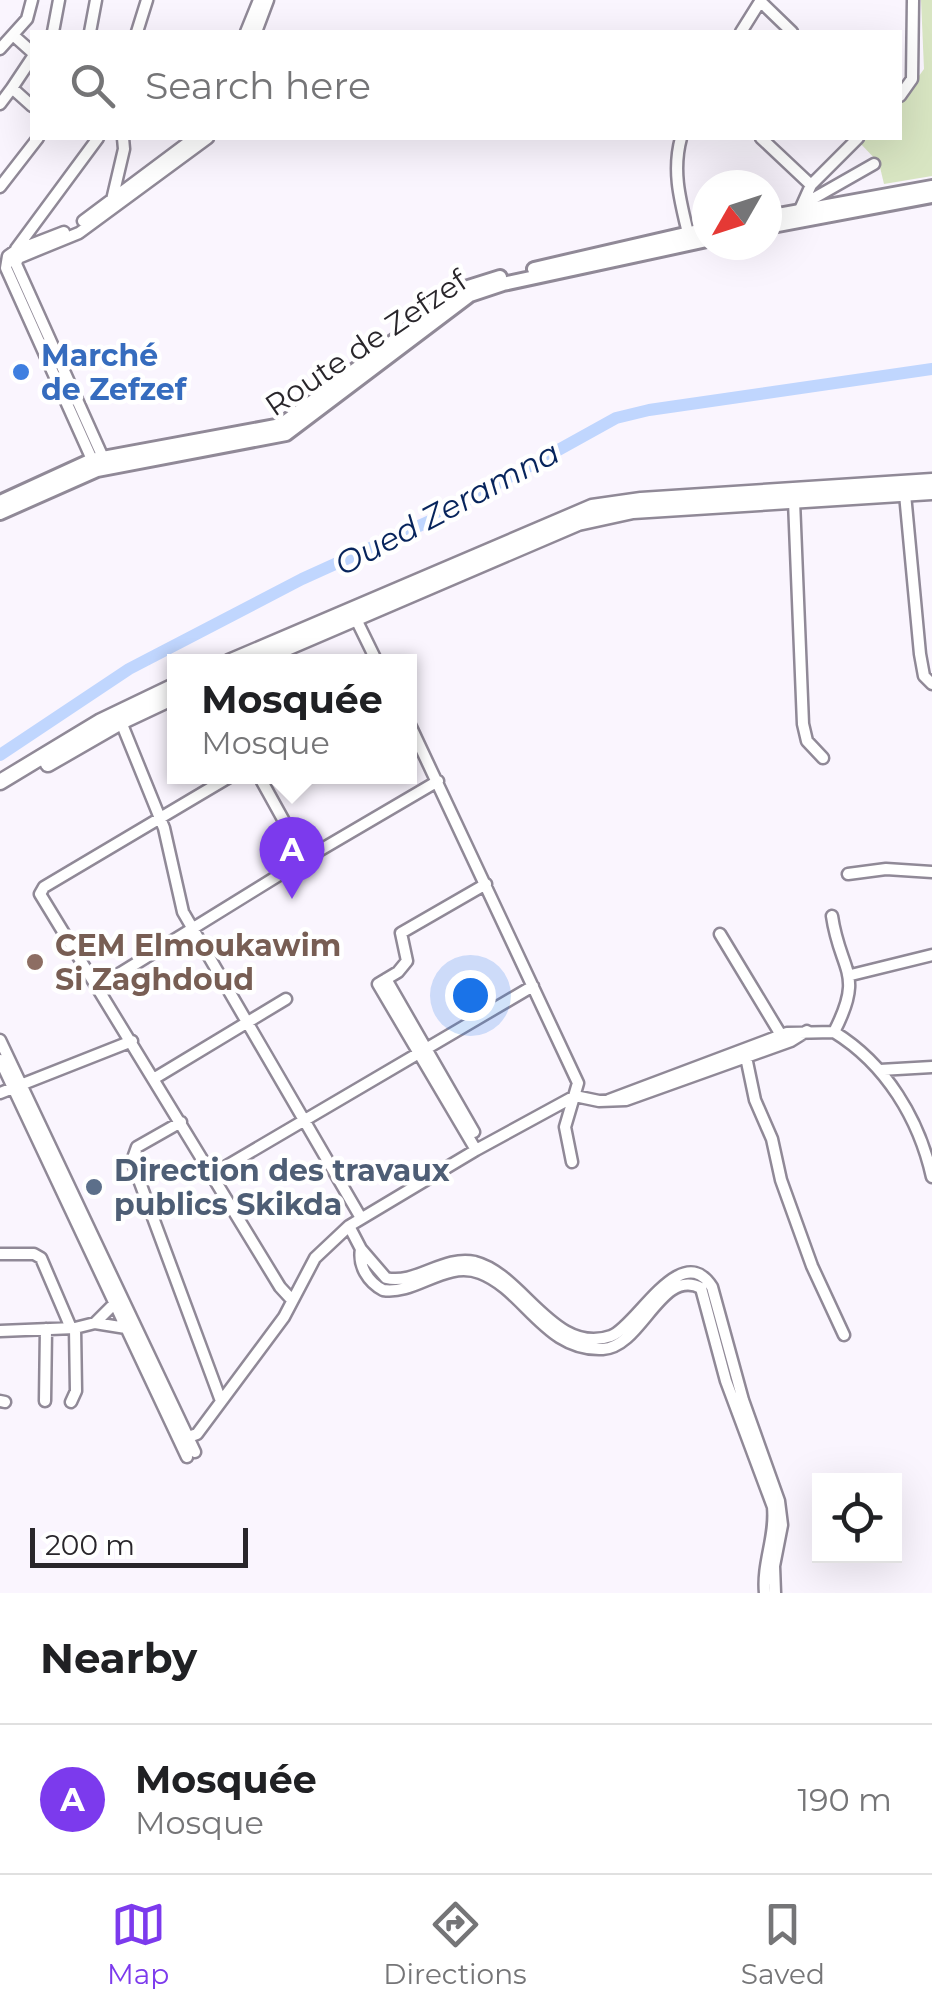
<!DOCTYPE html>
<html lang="en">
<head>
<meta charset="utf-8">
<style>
  body { margin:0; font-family:Montserrat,sans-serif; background:#f6f6f6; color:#202124 }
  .controls { position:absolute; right:30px; bottom:30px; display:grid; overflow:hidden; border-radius:0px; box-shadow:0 10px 40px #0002 }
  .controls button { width:90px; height:90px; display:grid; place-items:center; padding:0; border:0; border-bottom:2px solid #e0e0e0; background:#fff; color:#202124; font:50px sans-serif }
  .compass { position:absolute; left:692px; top:170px; width:90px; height:90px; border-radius:50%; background:#fff; box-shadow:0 10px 40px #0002; rotate:231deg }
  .scale { position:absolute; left:30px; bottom:25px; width:218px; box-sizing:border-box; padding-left:10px; border:5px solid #29262b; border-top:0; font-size:28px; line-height:35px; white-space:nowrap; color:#29262b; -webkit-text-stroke:8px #fff; paint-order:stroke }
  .you { position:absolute; left:470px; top:995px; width:35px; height:35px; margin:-25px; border:8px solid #fff; border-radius:50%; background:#1a73e8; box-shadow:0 0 0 15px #1a73e833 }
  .badge { display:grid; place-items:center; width:65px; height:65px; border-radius:50%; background:#7c3aed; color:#fff; font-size:32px; font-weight:700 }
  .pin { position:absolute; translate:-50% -82px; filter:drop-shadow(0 2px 5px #0008) }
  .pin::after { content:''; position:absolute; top:52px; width:35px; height:30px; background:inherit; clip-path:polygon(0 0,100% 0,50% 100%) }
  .popup { position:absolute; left:167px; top:654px; width:250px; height:130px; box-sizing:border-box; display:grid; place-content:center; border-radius:0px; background:#fff; filter:drop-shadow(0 2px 8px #0005); font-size:32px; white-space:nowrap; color:#757577 }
  .popup b { font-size:38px; color:#202124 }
  .popup::after { content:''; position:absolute; left:50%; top:100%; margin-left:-20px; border:20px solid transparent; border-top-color:#fff }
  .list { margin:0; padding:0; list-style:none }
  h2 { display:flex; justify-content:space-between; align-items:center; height:130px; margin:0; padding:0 40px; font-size:42px }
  h2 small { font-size:32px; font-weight:400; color:#757577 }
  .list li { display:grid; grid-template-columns:65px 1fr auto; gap:30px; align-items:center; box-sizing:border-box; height:150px; padding:0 40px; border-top:2px solid #e0e0e0 }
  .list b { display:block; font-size:38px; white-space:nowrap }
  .list p { margin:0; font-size:32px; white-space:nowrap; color:#757577 }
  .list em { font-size:32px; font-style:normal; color:#757577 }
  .icon { flex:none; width:55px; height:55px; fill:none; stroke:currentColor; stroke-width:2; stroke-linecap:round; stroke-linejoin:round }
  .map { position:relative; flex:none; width:932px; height:1593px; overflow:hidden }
  .search { position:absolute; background:#fff; box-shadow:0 10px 40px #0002; left:30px; right:30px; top:30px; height:110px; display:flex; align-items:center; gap:25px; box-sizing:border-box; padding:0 35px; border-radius:0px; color:#757577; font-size:38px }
  .sheet { height:280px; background:#fff }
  nav { display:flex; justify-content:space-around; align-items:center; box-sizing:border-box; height:140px; border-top:2px solid #e0e0e0; background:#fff; font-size:28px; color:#757577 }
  nav a { display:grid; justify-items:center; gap:5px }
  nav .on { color:#7c3aed }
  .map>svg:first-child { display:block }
  .green { fill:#d8e5c2 }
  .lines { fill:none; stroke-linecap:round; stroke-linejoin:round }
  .river { stroke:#c0d6fe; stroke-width:12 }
  .minor-casing { stroke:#908997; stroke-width:15 }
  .major-casing { stroke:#908997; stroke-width:18 }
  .highway-casing { stroke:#908997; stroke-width:19 }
  .minor { stroke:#fff; stroke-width:10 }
  .major { stroke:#fff; stroke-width:12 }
  .highway { stroke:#fff; stroke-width:14 }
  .shop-dot { fill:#3f7fe0; stroke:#fff; stroke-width:4 }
  .education-dot { fill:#8d6e63; stroke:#fff; stroke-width:4 }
  .service-dot { fill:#5c6f8a; stroke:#fff; stroke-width:4 }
  .labels { text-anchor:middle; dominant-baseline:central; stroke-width:9; stroke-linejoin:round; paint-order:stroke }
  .street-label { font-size:30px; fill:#29262b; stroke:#fff }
  .shop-label { font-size:30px; font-weight:bold; fill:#366cbe; stroke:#fff; text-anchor:start }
  .education-label { font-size:30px; font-weight:bold; fill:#785e54; stroke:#fff; text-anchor:start }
  .service-label { font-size:30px; font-weight:bold; fill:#4e5e75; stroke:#fff; text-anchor:start }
  .water-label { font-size:32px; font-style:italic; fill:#07245c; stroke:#fff }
</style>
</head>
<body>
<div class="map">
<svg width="932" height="1593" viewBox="0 0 932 1593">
  <rect width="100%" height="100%" fill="#faf5fe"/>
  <path class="green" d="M921,0H932V176L884,184L879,163L859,142L864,138H900V102L924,69Z"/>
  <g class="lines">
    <path class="river" d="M0,755L129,669L302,579L430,521L616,418L649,410L932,369"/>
    <g class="minor-casing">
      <path id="minor" d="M760,1L792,32
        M53,32L59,0
        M90,32L96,0
        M137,32L147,0
        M246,32L259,0
        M256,32L268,0
        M741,32L761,0
        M13,35L32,52
        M0,49L27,19L32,0
        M12,88L32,58
        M900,96L912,79L913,0
        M0,104L12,88L32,106
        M681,138C672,171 680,200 688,233
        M761,138L811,185
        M0,187L38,138
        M112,200L124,149L123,138
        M802,205L874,164
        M798,214L811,185L858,138
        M83,221L194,138
        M64,232L15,251L8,256L6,268L94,464
        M16,249L98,138
        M105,462L16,264L18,258L79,233L208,138
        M905,494L920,654L924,676L932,684
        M794,501L803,724L807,741L823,758
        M353,613L377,662
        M121,722L164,828L183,912L361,1218
        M410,725L578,1083L565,1127L572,1162
        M231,776L44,887L40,894L280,1287L292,1300
        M259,776L305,859
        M848,874L886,869L932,872
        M832,916C840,972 865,972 834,1032
        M720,934L781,1035
        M851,975L932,955
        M386,979L474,1132
        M98,987L305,859L438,781
        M0,1040L195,1452
        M746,1057L755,1100L772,1139L781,1180L812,1266L844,1335
        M0,1060L187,1457
        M880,1070L932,1067
        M155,1078L286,999
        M0,1093L132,1041
        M609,1100L787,1033L834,1032C886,1064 919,1119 932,1177
        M181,1122L137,1147L132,1161L221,1401
        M476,1150L378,984L398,972L407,961L401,933L486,884
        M213,1174L533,986
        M349,1226L361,1249L386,1278C416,1285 443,1255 475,1262C523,1274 554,1356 611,1336C636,1328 681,1238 712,1287L743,1400L779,1501L782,1525L774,1566L775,1593
        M361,1249C358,1266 368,1282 383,1290C416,1295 445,1260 480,1273C525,1290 545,1352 603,1349C642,1347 661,1267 701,1288L726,1381L773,1507C776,1537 762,1563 765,1593
        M0,1254H34L41,1258L71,1328
        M95,1323L115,1303
        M0,1331L75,1328L95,1323L126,1328
        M0,1401L5,1402
        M45,1401L46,1329
        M71,1402L76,1391L75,1328
        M180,1440L197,1434L284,1317L315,1258L349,1226L476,1150L575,1096L599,1101L626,1100L791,1041L807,1031"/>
    </g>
    <g class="major-casing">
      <path id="major" d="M767,217L932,187
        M767,227L932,196
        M534,269L707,229
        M0,502L92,460L281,425L465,288L500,277
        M0,513L97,470L286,434L470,295L503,284L707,240"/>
    </g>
    <g class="highway-casing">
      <path id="highway" d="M229,662L592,507L641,500L932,481
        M254,662L578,523L633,511L932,492
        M48,764L121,722L174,697
        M0,782L101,721L174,686"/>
    </g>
    <use href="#minor" class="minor"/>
    <use href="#major" class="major"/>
    <use href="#highway" class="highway"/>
  </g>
  <circle class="shop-dot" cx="21" cy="372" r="10"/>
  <circle class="education-dot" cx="35" cy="962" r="10"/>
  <circle class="service-dot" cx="94" cy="1187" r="10"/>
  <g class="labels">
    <g class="street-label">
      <text transform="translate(366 343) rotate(-34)">Route de Zefzef</text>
    </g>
    <g class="shop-label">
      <text x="41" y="355">Marché<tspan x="41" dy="34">de Zefzef</tspan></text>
    </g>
    <g class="education-label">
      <text x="55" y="945">CEM Elmoukawim<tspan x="55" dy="34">Si Zaghdoud</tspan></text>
    </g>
    <g class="service-label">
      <text x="114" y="1170">Direction des travaux<tspan x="114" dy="34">publics Skikda</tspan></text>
    </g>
    <g class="water-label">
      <text transform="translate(447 508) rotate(-28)">Oued Zeramna</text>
    </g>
  </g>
</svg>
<div class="controls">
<button><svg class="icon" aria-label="locate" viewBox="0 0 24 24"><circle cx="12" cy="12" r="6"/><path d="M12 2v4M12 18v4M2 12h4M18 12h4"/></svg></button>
</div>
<svg class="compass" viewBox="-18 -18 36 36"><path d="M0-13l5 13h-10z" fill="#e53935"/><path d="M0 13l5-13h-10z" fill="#757577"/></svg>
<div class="scale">200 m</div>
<div class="you"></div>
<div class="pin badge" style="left:292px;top:899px">A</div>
<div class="popup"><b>Mosquée</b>Mosque</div>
<div class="search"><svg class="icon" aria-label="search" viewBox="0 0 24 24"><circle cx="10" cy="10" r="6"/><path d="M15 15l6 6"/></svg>Search here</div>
</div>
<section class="sheet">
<h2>Nearby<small></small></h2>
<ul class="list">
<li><span class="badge">A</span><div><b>Mosquée</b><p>Mosque</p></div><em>190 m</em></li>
</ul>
</section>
<nav>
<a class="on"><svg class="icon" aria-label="map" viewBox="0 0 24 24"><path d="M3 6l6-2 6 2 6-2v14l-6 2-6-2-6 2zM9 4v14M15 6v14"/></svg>Map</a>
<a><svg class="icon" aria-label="directions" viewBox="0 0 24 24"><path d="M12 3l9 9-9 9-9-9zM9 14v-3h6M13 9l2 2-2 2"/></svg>Directions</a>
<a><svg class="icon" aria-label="saved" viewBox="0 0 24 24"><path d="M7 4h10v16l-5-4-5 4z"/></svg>Saved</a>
</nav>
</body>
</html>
